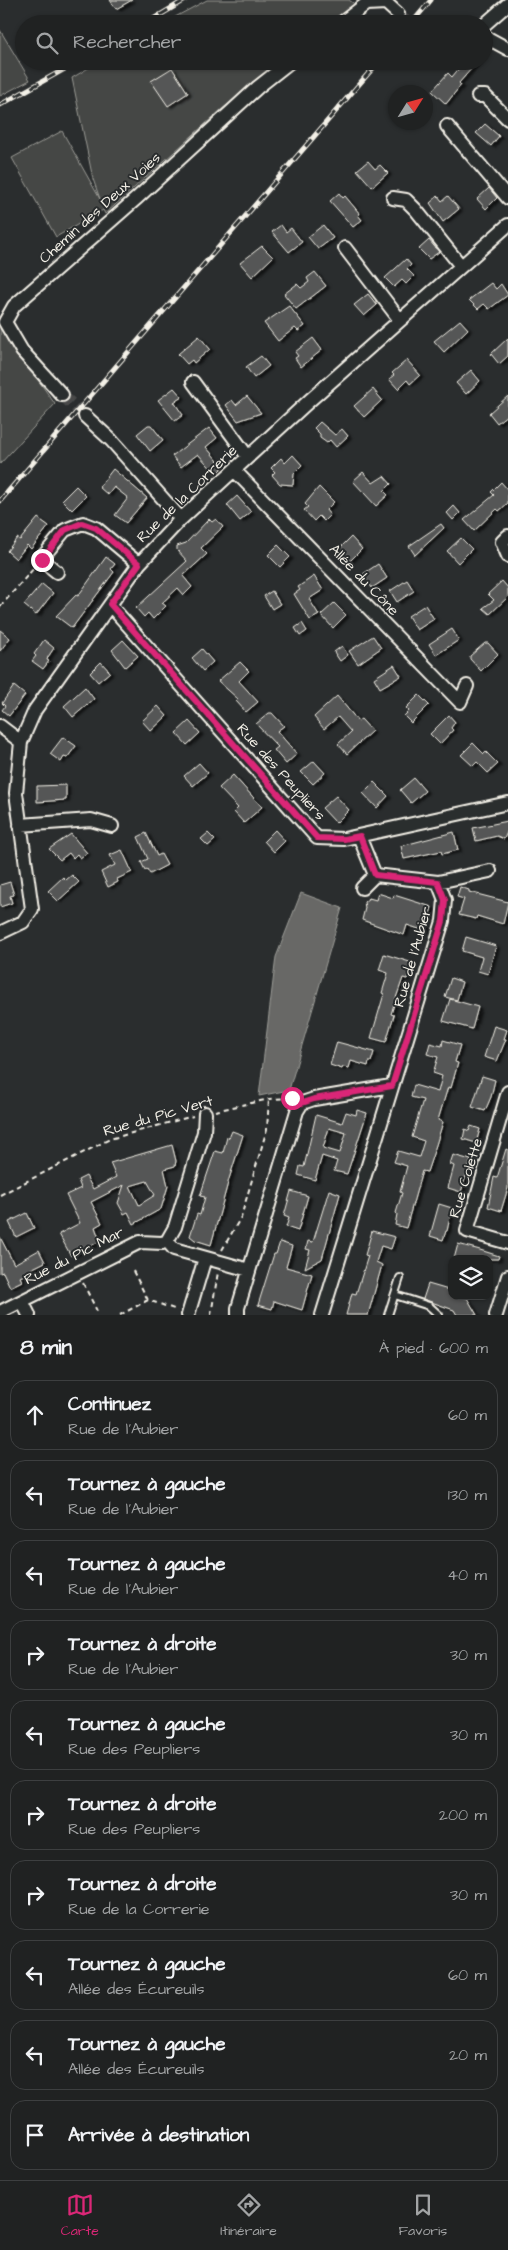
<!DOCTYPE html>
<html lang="fr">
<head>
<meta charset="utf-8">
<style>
  body { margin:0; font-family:"Architects Daughter",sans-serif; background:#2d2f2f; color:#f1f3f6 }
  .controls { position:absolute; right:15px; bottom:15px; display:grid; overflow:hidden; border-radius:10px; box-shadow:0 1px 4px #0004 }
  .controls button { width:45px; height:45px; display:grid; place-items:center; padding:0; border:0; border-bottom:1px solid #3d3f40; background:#202222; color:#f1f3f6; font:25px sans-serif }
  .compass { position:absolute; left:388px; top:85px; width:45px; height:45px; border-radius:50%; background:#202222; box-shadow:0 1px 4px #0004; rotate:53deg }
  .stop { position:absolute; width:15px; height:15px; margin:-11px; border:4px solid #db2777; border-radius:50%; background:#fff }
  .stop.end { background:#db2777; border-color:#fff; box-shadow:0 1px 5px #0008 }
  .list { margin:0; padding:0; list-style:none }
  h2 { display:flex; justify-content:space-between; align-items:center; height:65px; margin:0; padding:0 20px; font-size:21px }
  h2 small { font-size:16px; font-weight:400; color:#a2a4a5 }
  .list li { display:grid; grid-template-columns:32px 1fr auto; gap:15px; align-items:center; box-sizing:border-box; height:70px; margin:0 10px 10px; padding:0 10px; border:1px solid #3d3f40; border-radius:15px }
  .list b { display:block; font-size:19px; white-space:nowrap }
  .list p { margin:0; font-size:16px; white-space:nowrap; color:#a2a4a5 }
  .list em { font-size:16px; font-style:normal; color:#a2a4a5 }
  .icon { flex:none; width:28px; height:28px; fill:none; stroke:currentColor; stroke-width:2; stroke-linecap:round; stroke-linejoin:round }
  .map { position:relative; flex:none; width:508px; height:1315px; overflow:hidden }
  .search { position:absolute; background:#202222; box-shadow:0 1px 4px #0004; left:15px; right:15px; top:15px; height:55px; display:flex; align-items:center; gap:12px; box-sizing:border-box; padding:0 18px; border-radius:28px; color:#a2a4a5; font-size:19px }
  .sheet { height:865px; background:#202222 }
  nav { display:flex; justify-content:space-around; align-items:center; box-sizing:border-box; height:70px; border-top:1px solid #3d3f40; background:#202222; font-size:14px; color:#a2a4a5 }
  nav a { display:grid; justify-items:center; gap:2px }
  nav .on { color:#db2777 }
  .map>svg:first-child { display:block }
  .green { fill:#444645; stroke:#9c9c96 }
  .water { fill:#676866; stroke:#9f9f9a }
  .building { fill:#555756; stroke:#f4f1e8; fill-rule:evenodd; filter:url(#shadow) }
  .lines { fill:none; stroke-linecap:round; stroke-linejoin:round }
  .minor-tunnel { stroke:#484a4a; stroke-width:12; stroke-dasharray:12 6; stroke-linecap:butt }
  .service-casing { stroke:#f4f1e8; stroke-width:10 }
  .minor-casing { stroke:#f4f1e8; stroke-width:16 }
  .path { stroke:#f4f1e8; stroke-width:2; stroke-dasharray:5 4; stroke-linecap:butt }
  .service { stroke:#2a2d2e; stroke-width:6 }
  .minor { stroke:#2a2d2e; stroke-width:12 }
  .rail-casing { stroke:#f4f1e8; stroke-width:5 }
  .rail { stroke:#2a2d2e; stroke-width:3; stroke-dasharray:9; stroke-linecap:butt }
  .route { stroke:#db2777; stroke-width:6 }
  .labels { text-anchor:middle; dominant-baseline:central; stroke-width:4; stroke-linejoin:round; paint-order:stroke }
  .street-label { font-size:15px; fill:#f4f1e8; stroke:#2a2d2e }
</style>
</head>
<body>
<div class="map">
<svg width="508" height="1315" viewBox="0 0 508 1315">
  <defs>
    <filter id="shadow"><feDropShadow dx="3.5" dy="2" stdDeviation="1" flood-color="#0009"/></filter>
  </defs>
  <rect width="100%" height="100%" fill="#2a2d2e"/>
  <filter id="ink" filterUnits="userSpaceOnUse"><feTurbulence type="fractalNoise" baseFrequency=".02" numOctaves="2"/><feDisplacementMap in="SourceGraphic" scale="10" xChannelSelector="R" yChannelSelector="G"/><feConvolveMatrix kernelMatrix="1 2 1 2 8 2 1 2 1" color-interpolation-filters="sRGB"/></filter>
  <g filter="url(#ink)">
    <path class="green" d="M207,0H349L357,6L335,24H162Z
      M0,30L30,80L0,96Z
      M100,61H285L222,109L105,214L103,210L56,237L12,158L62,131L100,199L93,179L72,78Z
      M0,320L31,370L55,404L0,464Z"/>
    <path class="water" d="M301,893L342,908L289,1090L259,1096L276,957Z"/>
    <path class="building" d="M110,0H132L116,9Z
      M465,61H478L459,83L461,85L446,104L432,91L448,73L452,77Z
      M172,68L188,93L168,106L151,81Z
      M485,124L499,136L491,146L476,133Z
      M368,161L375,169L380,165L388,173L372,187L357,170Z
      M489,188L497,198L486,209L477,199Z
      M339,193L343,198L345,196L360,214L358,215L362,220L353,227L330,201Z
      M438,196L442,201L448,196L459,209L443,222L430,203Z
      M281,225L286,232L291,228L302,242L289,252L272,232Z
      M323,225L333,238L318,249L308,237Z
      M429,240L439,252L429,259L419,249Z
      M262,246L273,257L252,277L240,263Z
      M406,259L411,265L407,269L414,276L406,284L402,280L394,287L385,278Z
      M315,272L326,286L296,309L284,294L297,284L301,288L309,282L307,278Z
      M491,283L496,289L501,284L508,295L489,309L484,304L478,309L469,300Z
      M368,294L377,305L364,316L354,305Z
      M289,306L305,326L298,331L295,328L278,341L264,323Z
      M460,320L468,329L444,352L434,341Z
      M199,336L210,349L194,363L192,360L187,364L178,354Z
      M313,338L322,350L301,367L295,358L298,356L295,352Z
      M508,338V356L499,364L491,354Z
      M261,356L269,366L254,378L246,367Z
      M407,360L420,375L410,384L407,380L398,389L389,379L394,375L392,373Z
      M471,370L480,381L466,394L456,383Z
      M174,388L182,397L174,402L183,415L175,421L158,400Z
      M373,389L382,400L364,417L354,406Z
      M247,396L261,413L238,421L226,405L232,400L236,405Z
      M508,396V414L497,423L489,413Z
      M320,422L335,435L342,429L348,436L336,447L330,440L327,443L320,438V434L314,428Z
      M148,425H151L163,440L150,451L137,434Z
      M209,428L217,438L206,447L223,467L216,474L198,454L181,467L172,456Z
      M293,455L302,465L294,473L293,485L280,484L272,475L275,472L271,468L281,458L285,463Z
      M113,469L147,498L126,523L115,515L128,498L114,487L108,495L99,487Z
      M363,472L373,483L384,476L391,484L384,491L388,495L376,506L353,481Z
      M501,482L508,490V503L499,511L497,509L474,531L464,520L494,495L491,492Z
      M76,486L86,496L72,510L62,500Z
      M319,487L334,502L326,510L330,515L324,521L319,516L314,521L304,510L308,507L305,504Z
      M237,496L251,512L240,521L227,505Z
      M454,506L460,513L453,520L447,513Z
      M38,518L49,526L31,549L27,545L16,559L7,551L17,538L20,540Z
      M209,519L212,522L216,519L223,527L201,548L207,554L183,576L192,587L184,595L178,588L162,603L166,606L153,619L148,613L144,617L136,608L187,561L177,550V546L186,543Z
      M441,524L444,528L415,555L409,546Z
      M351,537L362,549L350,561L338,550Z
      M461,538L472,549L458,563L447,551Z
      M278,545L290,557L280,567L268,555Z
      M106,557L115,564L111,569L114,572L72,628L56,616L76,595L78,596Z
      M378,564L387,578L372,588L363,574Z
      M314,576L323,590L309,599L319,615L310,620L294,594L300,590L298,587Z
      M407,580L414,591L397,602L390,591Z
      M502,581L508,588V597L490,614L483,608L494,600L488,594Z
      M42,584L53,593L36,615L24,605Z
      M272,591L280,604L272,609L264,596Z
      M334,603L346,615L333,628L321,615Z
      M425,605L434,619L417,630L408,616Z
      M302,623L307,631L300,636L295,628Z
      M452,629L459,640L436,655L429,644Z
      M0,630L10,638L0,651Z
      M373,636L381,648L358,664L349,651Z
      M44,640L54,648L48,657L47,660L49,661L43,669L32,661L36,656L34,654Z
      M123,640L138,656L125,667L112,650Z
      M485,643H488L498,654L481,671L470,659V656Z
      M342,646L348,655L340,661L334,652Z
      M202,649L213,662L203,671L192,658Z
      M101,662L110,672L98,682L90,673Z
      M240,662L249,671L239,681L258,702L246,712L236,701L238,699L218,681Z
      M394,665L401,676L380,688L374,678Z
      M14,686L25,695L9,716L2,710L5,706L2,703Z
      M85,687L94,699L73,717L64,706Z
      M419,695L429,705L411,723L404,716L409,711L406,708Z
      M337,696L358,721L361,719L372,731L347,754L338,744L351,732L338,717L324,729L314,717Z
      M158,706L167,716L151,731L142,721Z
      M269,713H272L284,726L277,731L297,754L286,764L274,750L278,747L256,724Z
      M449,715L455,722L451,728L453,730L440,744L430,734Z
      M189,721L200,733L187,745L176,733Z
      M63,737L76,746L67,758L64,757L61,762L50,754Z
      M473,743L484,754L486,752L498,764L488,773L477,762L473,766L461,755Z
      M314,761L325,773L313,784L301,772Z
      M199,763L208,773L193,786L184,776Z
      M233,775L262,807L244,823L234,812L238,808L219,788Z
      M414,778L425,791L411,803L400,790Z
      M374,782L388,796L377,808L363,793Z
      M66,785V800L37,802V786Z
      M336,796L349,810L336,823L322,808Z
      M508,821V830L504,839L497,836L476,841L473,828Z
      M275,830L285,841L274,852L264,841Z
      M454,832L458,850L442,854L441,851L404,859L401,846Z
      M146,833L157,856L161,854L167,865L150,874L147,869L145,870L141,862L148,859L138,837Z
      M208,833L215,840L208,846L201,839Z
      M71,834L87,853L80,858L77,854L73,858L69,853L60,860L49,849Z
      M122,850L132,872L117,879L118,882L108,887L101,872L115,865L110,855Z
      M72,875L79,882L58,901L48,891L63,877L66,880Z
      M10,882L14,895L10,896L12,903L0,907V885Z
      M460,887L469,890V892L508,902L503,924L477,916L476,919L459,915L464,899L457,897Z
      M378,893L393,898L394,895L432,907L425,931L407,925L404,935L362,920L365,908L364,902L369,898L376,900Z
      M466,937L496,946L488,974L478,971L482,957L462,951Z
      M384,954L413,963L407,979L403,978L396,998L391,1014L394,1015L386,1042L371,1038L384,994L382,993L388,973L379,970Z
      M451,978L462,982L457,1000L445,997Z
      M450,999L478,1007L472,1029L443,1021Z
      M494,1026L507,1030L504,1039H506L497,1061L484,1057Z
      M443,1040L460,1045L455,1062L458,1063L451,1088L448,1087L438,1120L443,1122L436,1145L427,1172L422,1171L406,1228L395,1225L397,1214L396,1213L402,1193L400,1192L407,1166L394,1162L398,1151L419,1157L424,1141L412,1137L423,1100L411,1097L414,1085L438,1092L442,1076L433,1073L438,1057L427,1054L430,1043L442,1046Z
      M337,1042L374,1052L371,1062H369L368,1066L351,1061L349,1068L343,1067L342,1069L330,1065Z
      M482,1076L495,1080L491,1097L485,1111L472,1107Z
      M357,1110L367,1113L347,1174L334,1171L337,1161L322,1156L315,1180L298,1175L300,1166L304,1167L316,1115L342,1123L346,1112L356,1115ZM329,1128L346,1133L340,1153L323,1148Z
      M471,1126L480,1129L476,1143L463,1139L465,1129L469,1131Z
      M232,1131L243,1135L229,1179L211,1245L195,1240L190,1236L197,1214L200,1215L205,1197L200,1196L215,1151L223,1153L227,1137L229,1138Z
      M172,1145L176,1161L175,1166L164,1169L168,1186L161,1209L134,1224L128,1212L124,1214L118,1203L124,1185L91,1202L102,1223L95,1227L100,1241L71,1256L59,1234L80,1223L66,1195L81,1188L78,1180L86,1176L93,1189L116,1177L110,1163ZM147,1181L155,1195L139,1205L130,1186Z
      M506,1149L508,1150V1188L501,1211L488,1207L494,1177L497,1178Z
      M453,1155L471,1160L461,1192L448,1188L454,1166L450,1164Z
      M329,1190L340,1194L322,1259L305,1268L310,1250L306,1249L308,1241L313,1242Z
      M291,1191L308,1196L298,1231L286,1227L289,1218L284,1216Z
      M439,1204L452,1208L447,1231H446L443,1240L430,1236Z
      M27,1213L34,1228L16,1237L9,1222Z
      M372,1231L395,1237L391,1249L381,1246L376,1262L382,1265L368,1315H346L352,1293L356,1294L368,1256L365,1255Z
      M0,1237L14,1264L39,1250L45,1262L31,1269L32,1271L20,1277L22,1281L10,1287L3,1272L0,1273Z
      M280,1242L292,1246L286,1267L312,1274L302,1310L274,1301L272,1309L258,1305L274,1254H276Z
      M458,1244L480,1250L499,1256L498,1259H454Z
      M428,1284L452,1291V1296L467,1298L477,1315H457L454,1310L423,1299Z"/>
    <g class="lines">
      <path class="minor-tunnel" d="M398,14L409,24
        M62,395L85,416"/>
      <g class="service-casing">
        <path id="service" d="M395,1295L429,1306L439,1315
          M388,1315L400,1278"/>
      </g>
      <g class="minor-casing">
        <path id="minor" d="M340,24L366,4L386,3L398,14
          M484,25L508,4
          M484,36L508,49
          M478,96H485L508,119
          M447,126L508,198
          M393,198L406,200L416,210L461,266
          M345,248L400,320
          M193,382L248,457
          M62,395L22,351L5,322L14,306L137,198L258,87L291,61
          M85,416L111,440L181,519
          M234,470L460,702L467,686
          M508,536L502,542L508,556
          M57,572L41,559L65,530L83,523L96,528L139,564
          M110,605L317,838L344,839L508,803
          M0,726L21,742
          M20,825L91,820L112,826
          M438,882L490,871
          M362,888L375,875
          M0,933L23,922L32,909L16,793L21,742L35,710L139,564L181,519L310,400L508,225
          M508,1092L467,1231L508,1243
          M167,1241L175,1227L204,1132L205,1113
          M22,1301L29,1315
          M0,1312L140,1242L162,1243L167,1241L174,1249L249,1270
          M188,1315L205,1258
          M238,1315V1308L297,1111L302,1103L314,1099L391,1086
          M322,1315L443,921L445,900L438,882L375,875L359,836
          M496,1315L508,1276"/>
      </g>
      <path class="path" d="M0,607L34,568
        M215,1111L269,1099L291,1098
        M0,1195L110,1139L193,1116
        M222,1250L241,1217L267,1129L269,1099
        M133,1271L148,1300
        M83,1283L99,1315
        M120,1315L148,1300L177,1310
        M211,1315L218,1272"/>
      <use href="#service" class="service"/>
      <use href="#minor" class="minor"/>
      <g class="rail-casing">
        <path id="rail" d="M145,24L185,0
          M411,24L431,0
          M0,105L79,61
          M0,501L379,61"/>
      </g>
      <use href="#rail" class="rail"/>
    </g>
  </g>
  <g class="lines" filter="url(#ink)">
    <path class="route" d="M42,560L65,530L82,523L96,528L139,564L110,604L317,838L344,839L360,836L375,875L438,882L445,900L443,921L392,1086L314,1099L302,1103L292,1098"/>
  </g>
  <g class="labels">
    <g class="street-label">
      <text transform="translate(100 208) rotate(-42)">Chemin des Deux Voies</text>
      <text transform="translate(187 494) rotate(-44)">Rue de la Correrie</text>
      <text transform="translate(364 580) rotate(46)">Allée du Cône</text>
      <text transform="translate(281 772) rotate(48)">Rue des Peupliers</text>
      <text transform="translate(413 957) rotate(-74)">Rue de l'Aubier</text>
      <text transform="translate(158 1116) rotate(-16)">Rue du Pic Vert</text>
      <text transform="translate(466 1178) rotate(-73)">Rue Colette</text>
      <text transform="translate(74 1256) rotate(-27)">Rue du Pic Mar</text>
    </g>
  </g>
</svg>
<div class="controls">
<button><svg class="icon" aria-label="layers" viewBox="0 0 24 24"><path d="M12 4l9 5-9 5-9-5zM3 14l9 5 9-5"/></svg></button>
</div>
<svg class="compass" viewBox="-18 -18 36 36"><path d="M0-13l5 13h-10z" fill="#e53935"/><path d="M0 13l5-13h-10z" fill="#a2a4a5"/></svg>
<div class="stop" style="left:292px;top:1098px"></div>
<div class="stop end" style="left:42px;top:560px"></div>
<div class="search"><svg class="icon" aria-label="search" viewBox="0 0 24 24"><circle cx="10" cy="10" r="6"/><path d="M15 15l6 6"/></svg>Rechercher</div>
</div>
<section class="sheet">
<h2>8 min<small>À pied · 600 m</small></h2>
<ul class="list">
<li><svg class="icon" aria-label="ahead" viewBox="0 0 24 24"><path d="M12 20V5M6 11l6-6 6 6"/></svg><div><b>Continuez</b><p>Rue de l'Aubier</p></div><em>60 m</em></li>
<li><svg class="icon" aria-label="left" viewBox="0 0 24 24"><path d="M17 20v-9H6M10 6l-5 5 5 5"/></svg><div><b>Tournez à gauche</b><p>Rue de l'Aubier</p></div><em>130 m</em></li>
<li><svg class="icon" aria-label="left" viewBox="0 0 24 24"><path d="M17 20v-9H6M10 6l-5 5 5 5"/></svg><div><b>Tournez à gauche</b><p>Rue de l'Aubier</p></div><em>40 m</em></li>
<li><svg class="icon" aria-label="right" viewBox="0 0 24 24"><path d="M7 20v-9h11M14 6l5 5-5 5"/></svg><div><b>Tournez à droite</b><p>Rue de l'Aubier</p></div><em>30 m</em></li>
<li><svg class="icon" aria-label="left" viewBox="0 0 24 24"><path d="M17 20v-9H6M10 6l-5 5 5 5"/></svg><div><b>Tournez à gauche</b><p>Rue des Peupliers</p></div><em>30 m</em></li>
<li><svg class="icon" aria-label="right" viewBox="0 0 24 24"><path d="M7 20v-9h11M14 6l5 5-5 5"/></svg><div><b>Tournez à droite</b><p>Rue des Peupliers</p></div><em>200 m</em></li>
<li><svg class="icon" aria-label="right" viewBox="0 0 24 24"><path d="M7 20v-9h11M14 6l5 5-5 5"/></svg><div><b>Tournez à droite</b><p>Rue de la Correrie</p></div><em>30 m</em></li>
<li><svg class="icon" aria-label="left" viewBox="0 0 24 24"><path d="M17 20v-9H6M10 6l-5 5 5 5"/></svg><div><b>Tournez à gauche</b><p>Allée des Écureuils</p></div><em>60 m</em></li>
<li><svg class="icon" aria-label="left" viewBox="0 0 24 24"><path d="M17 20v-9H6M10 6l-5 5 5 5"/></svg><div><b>Tournez à gauche</b><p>Allée des Écureuils</p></div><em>20 m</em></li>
<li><svg class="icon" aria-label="arrive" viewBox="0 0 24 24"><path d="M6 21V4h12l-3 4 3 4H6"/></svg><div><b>Arrivée à destination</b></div></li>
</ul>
</section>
<nav>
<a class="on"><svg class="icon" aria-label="map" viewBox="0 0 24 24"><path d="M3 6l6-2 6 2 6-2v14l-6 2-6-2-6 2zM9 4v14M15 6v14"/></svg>Carte</a>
<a><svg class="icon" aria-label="directions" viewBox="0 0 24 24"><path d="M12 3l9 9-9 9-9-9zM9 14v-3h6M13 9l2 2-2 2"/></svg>Itinéraire</a>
<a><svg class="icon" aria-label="saved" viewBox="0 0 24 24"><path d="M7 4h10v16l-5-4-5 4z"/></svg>Favoris</a>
</nav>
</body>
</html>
